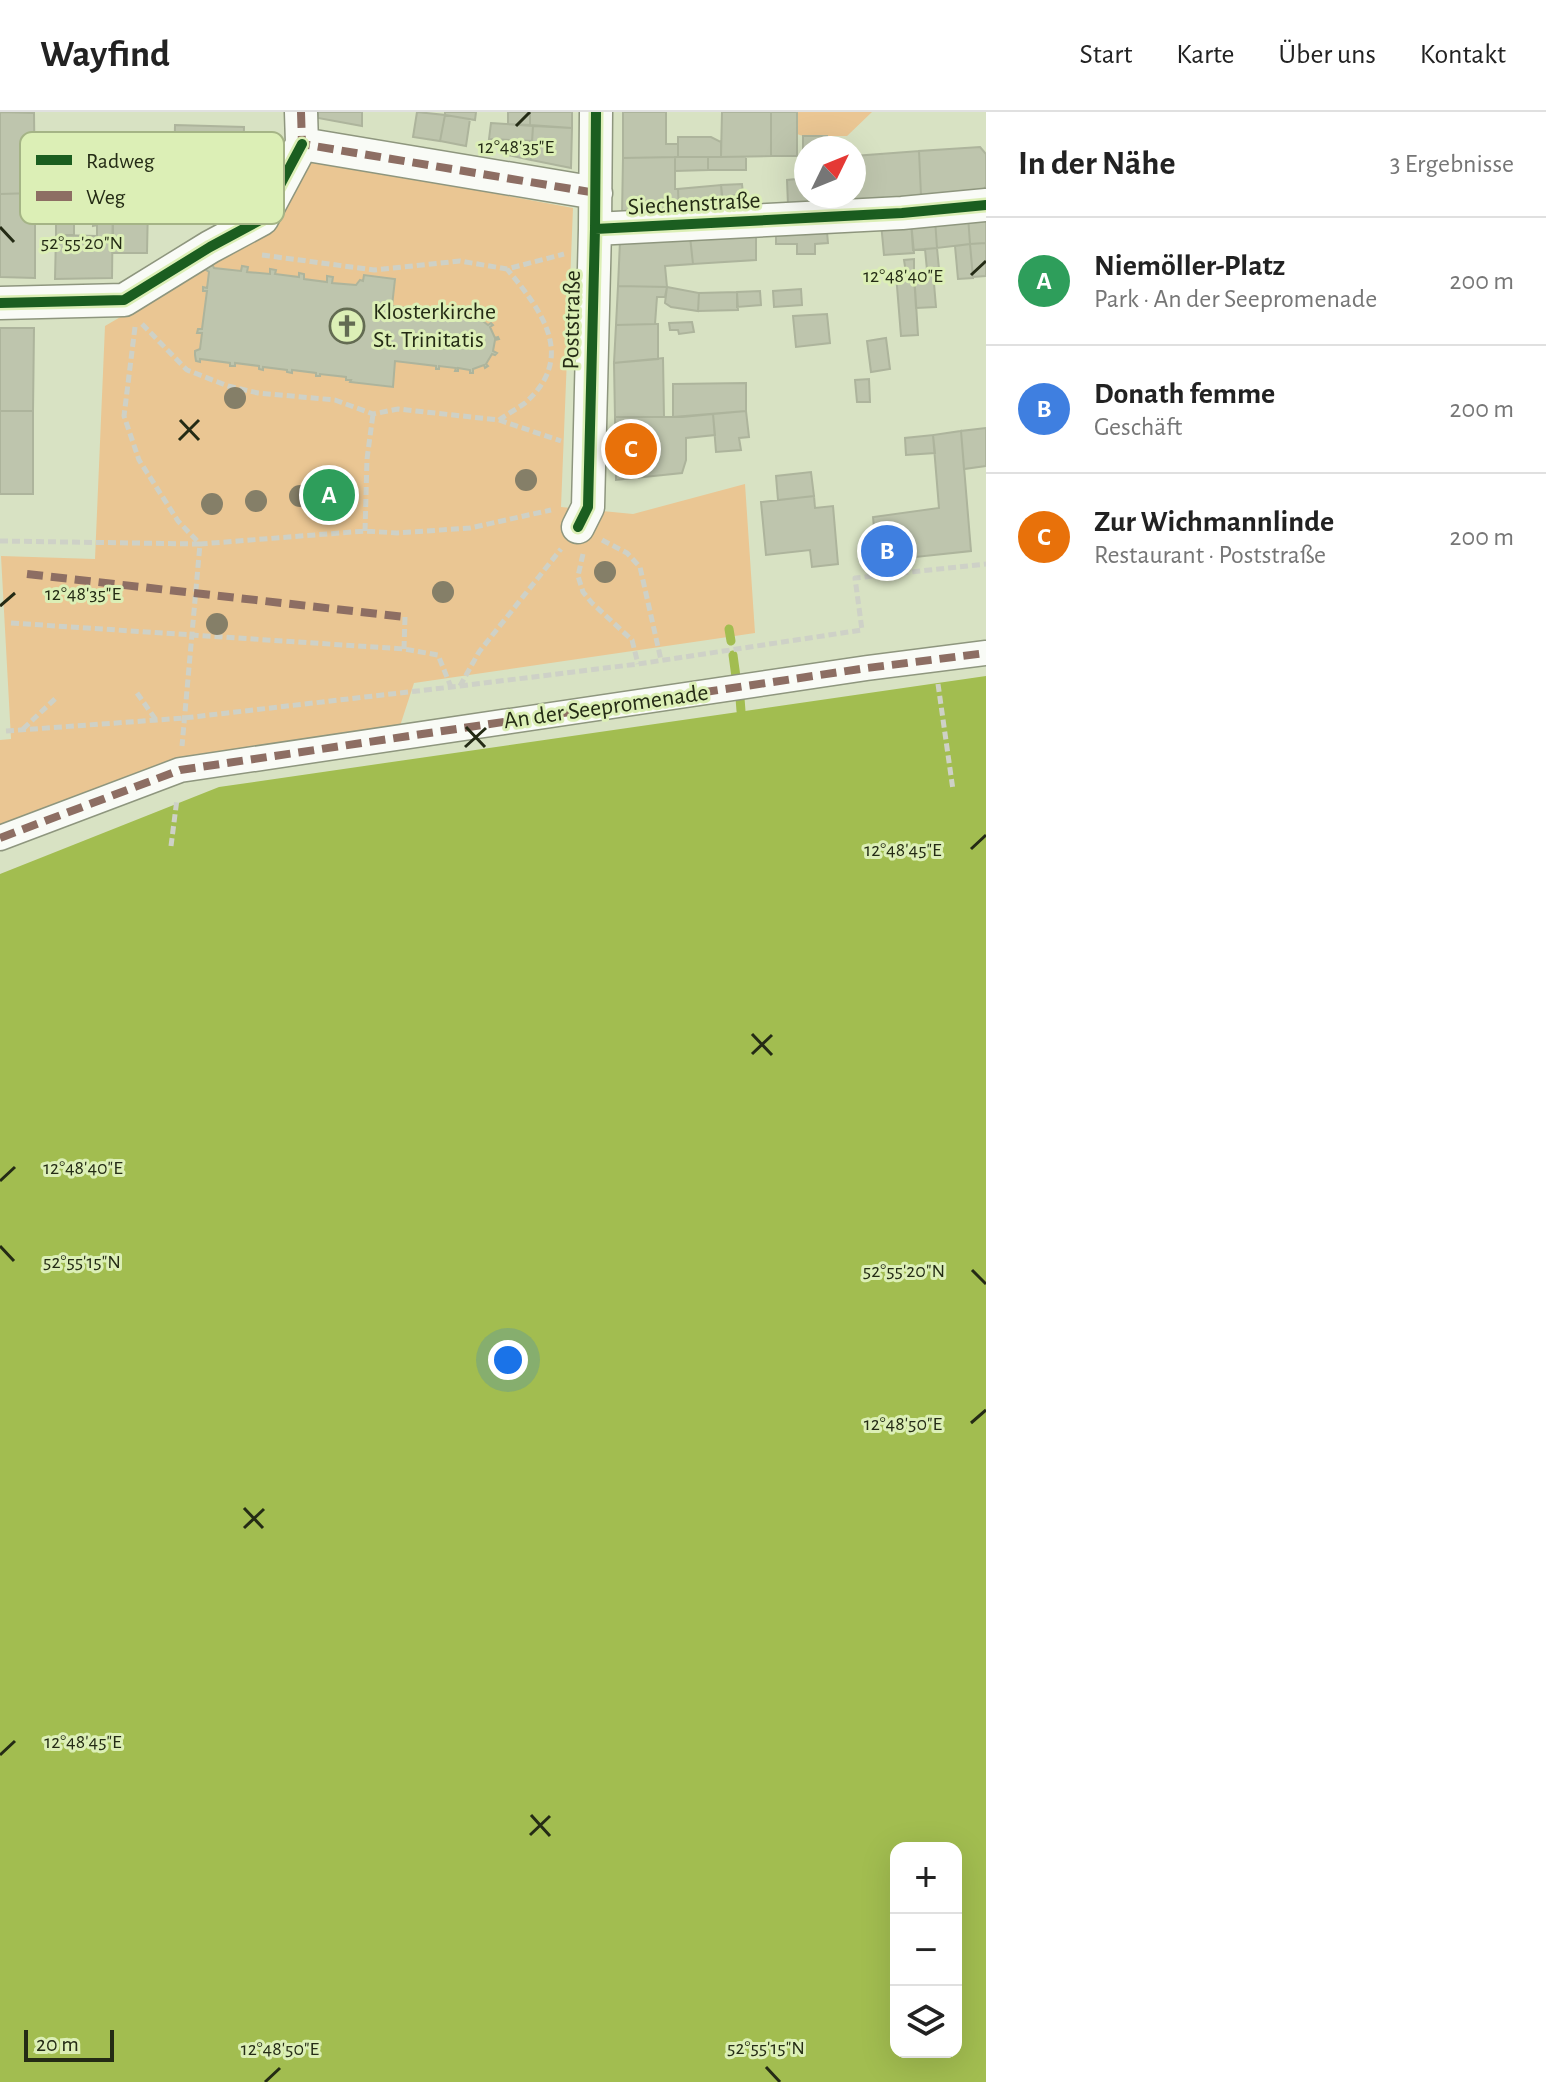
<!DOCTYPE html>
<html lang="de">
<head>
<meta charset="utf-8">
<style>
  body { margin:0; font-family:"Alegreya Sans",sans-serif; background:#f6f6f6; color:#222 }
  .controls { position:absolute; right:24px; bottom:24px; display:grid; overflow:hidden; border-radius:16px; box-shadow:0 8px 32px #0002 }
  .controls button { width:72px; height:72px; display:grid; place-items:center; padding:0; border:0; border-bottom:2px solid #e0e0e0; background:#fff; color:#222; font:40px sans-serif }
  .compass { position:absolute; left:794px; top:24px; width:72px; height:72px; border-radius:50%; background:#fff; box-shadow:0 8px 32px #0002; rotate:47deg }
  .scale { position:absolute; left:24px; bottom:20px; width:90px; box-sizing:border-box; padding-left:8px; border:4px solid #242b15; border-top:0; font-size:22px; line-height:28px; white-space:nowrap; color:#242b15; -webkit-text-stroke:6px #dcefb6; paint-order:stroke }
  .you { position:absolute; left:508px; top:1248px; width:28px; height:28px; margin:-20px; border:6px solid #fff; border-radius:50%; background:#1a73e8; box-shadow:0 0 0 12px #1a73e833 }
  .badge { display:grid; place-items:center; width:52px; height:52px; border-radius:50%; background:#0b8043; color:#fff; font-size:26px; font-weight:700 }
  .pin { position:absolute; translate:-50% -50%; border:4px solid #fff; box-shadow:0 2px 8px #0006 }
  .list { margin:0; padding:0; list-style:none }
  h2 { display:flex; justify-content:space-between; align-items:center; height:104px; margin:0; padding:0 32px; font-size:34px }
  h2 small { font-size:26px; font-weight:400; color:#767676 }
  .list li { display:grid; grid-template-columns:52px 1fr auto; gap:24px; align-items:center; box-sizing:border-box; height:128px; padding:0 32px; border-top:2px solid #e0e0e0 }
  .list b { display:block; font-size:30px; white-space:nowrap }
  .list p { margin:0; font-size:26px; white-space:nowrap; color:#767676 }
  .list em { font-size:26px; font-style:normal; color:#767676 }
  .icon { flex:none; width:44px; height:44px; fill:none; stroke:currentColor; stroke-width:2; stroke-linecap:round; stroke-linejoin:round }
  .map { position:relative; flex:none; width:986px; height:1970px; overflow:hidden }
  header { display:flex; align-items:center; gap:48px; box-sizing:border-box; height:112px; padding:0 40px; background:#fff; border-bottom:2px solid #e0e0e0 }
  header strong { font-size:38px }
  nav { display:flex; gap:44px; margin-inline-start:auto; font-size:28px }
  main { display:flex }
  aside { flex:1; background:#fff }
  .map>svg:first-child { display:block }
  .green { fill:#eac693 }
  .water { fill:#a2bd50; fill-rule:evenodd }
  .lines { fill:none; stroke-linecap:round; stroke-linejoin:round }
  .stream { stroke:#a2bd50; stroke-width:9 }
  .building { fill:#bec5ad; stroke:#adb49c; stroke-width:2 }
  .pedestrian-casing { stroke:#8e967e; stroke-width:27 }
  .minor-casing { stroke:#8e967e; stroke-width:35 }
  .path { stroke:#ced1c7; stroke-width:5; stroke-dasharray:8 4; stroke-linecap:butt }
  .pedestrian { stroke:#f9fbf6; stroke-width:24 }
  .minor { stroke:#f9fbf6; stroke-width:32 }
  .quiet { stroke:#8d6e63; stroke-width:8; stroke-dasharray:16 8; stroke-linecap:butt }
  .cycleway-casing { stroke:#dcefb6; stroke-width:15 }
  .cycleway { stroke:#1b5e20; stroke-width:10 }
  .tree { fill:#857f68 }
  .ticks { fill:none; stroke:#242b15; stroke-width:3 }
  .labels { text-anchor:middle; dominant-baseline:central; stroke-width:6; stroke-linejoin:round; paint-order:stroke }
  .street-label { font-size:24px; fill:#242b15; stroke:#dcefb6 }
  .poi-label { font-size:24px; fill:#242b15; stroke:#dcefb6; text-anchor:start }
  .key { fill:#dcefb6; stroke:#a5b486; stroke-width:2 }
  .key-label { font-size:22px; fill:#242b15 }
  .ticks-label { font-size:20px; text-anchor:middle; fill:#242b15; stroke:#dcefb6; stroke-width:6; stroke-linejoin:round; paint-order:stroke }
</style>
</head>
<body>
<header>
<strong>Wayfind</strong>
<nav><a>Start</a><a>Karte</a><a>Über uns</a><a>Kontakt</a></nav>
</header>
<main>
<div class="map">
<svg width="986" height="1970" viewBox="0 0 986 1970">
  <rect width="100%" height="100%" fill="#d8e2c3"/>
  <path class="green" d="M797,0H872L847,24H803L797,22Z
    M310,47L573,96L561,395L633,402L745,372L755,521L414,571L399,617L289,631L0,717V628L11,627L1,444L95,447L105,214L182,169L201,150L276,115Z"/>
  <path class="water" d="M986,564V1970H0V762L219,675ZM896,1736H956V1940H896Z"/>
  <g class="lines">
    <path class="stream" d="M729,517L731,529
      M733,543L736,565
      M740,586L741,599"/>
  </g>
  <path class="building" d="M0,0L34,1L35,81L0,82Z
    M318,0H362V14L318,6Z
    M417,0L445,3L440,29L413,25Z
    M445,0H476L475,8L445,3Z
    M508,0H530V13L508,12Z
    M530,0H572V16L530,13Z
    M623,0H666V32H678V45L623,46Z
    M722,0H771V44L721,45Z
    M771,0H797V44H771Z
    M445,3L470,7L466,34L440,29Z
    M491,11L533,14L532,29L489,27Z
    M175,13L244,15L243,67L174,66Z
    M533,14L572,16L571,56L531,48Z
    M803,24H827V36H806V43L803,44Z
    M678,25H711L721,30V45H678Z
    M509,28L532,29L531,48L508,43Z
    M980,35L986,42V74L983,79L921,83L919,39Z
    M919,39L921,83L853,89L854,44Z
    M57,43L149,45L147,141H113V81L56,80Z
    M675,45V77H678L679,101L622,105L623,46Z
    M675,45H708V58L675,59Z
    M708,45H746V58H708Z
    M806,66V84H829V91L788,93L787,68Z
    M742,72L743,82L731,84L732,90H723L721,73Z
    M721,73L723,98L679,101L678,77Z
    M35,81V166L0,165V82Z
    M85,81H113L112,166L55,167L56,123L97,124V113L93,114L94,97L86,96Z
    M743,82V96L733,97L731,84Z
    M986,102V131L970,132L968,104Z
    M968,104L970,132L937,136L935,107Z
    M935,107L937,136L913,138L911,109Z
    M56,108H74V123H56Z
    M911,109L914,141L884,143L881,111Z
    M756,120V148L693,152L690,124Z
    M776,120H827L828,131L815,132V142H797V132H776Z
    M690,125L693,152L665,154L667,175L618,174L620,129Z
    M986,131V164L973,165L970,132Z
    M970,132L973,166L958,167L955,134Z
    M937,136L939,157L927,158L925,137Z
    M914,147V160L906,161L904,148Z
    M212,152L214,156L241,159L242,154L248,155L247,160L270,162V157L276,158L275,162L299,165V161L304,162V167L327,170V164L333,165L332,171L356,173L360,168L363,169L364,163L395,167L392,194L414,197V193H417L416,197L442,200L443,197H445V200L464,203V199L467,200V203L477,204L479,202L481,203L479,206L488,213L491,211L493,213L490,215L495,226L498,225L499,227L495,228L493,239L497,241L495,243L492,242L486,252L488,254L485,256L484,253L473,257V261H470V258L458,256V259H455L456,256L439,254V257H436V254L395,249L393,275L350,270L351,268H346V265L320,262V264H316V261L292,258V261L287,260V258L263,255V258L259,257V254L235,251V254H230V251L200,247V250L196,249L195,243V239L200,237L202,221H197L198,217H202L207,179H203V175L207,176L209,160L205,157L206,153Z
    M914,160L918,223L901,224L896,162Z
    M933,160L936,195L916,196L914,163Z
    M618,174L667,175L665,185H657L655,212L616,213Z
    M667,175L699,181L698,199L671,195L665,191Z
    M801,177L802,193L774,195L773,179Z
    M760,179L761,193L737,195V180Z
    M737,180L738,198L698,199L699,181Z
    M827,202L830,231L796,235L793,204Z
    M692,210L694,220L679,222L678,218H670L669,211Z
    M655,212H658V247L614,251L616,213Z
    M0,216H34L33,299H0Z
    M886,226L890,257L871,260L867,229Z
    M663,246L664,305H615L614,251Z
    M869,267L870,290H857L855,268Z
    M746,271V299L673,305V272Z
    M0,299H33V382H0Z
    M746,299L749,325L739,326L741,338L716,340L713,302Z
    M713,302L715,323L686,326V348L682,361L616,368L615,305H682Z
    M986,316V354L964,357L961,319Z
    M961,319L971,439L897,447V445L877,447L873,405L939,396L933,323Z
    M933,323L935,341L906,343L905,326Z
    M811,360L814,384L778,388L776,364Z
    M814,384L815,396L833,394L838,452L812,455L810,438L766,443L761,390Z"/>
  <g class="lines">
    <g class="pedestrian-casing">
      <path id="pedestrian" d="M0,726L180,658L867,556L986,541"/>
    </g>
    <g class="minor-casing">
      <path id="minor" d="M301,0L302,32
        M302,32L596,81
        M595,117L902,101L986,93
        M0,191L124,188L210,135L262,107L302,32
        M578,415L588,395L595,117L596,0"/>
    </g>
    <path class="path" d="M262,143L374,158L460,149L507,157L564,142
      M142,212L187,258L228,274L258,281L335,288L373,302L398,297L499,308L561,329
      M135,215L124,304L139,348L178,409L200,432L365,419L397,421L470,416L551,398
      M499,308C507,302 517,297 525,291C577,245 542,199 507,157
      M365,419L367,347L373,302
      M602,428L627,441L640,455L661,548
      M0,429L200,432L182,634
      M583,442L578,464L583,480L592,491L632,528L638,552
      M11,511L404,537L438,543L451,575
      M404,537L405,505
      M938,572L953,678
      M460,574L638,552L862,518L855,466L986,452
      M137,581L156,608
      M23,617L57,585
      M6,619L184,606L460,574L479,540L561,437
      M171,734L177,687"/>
    <use href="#pedestrian" class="pedestrian"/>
    <use href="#minor" class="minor"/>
    <path class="quiet" d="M301,0L302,32L596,81V86
      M27,462L405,505
      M0,726L180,658L867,556L986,541"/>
    <g class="cycleway-casing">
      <path id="cycleway" d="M595,117L902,101L986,93
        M0,191L124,188L210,135L262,107L302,32
        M578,415L588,395L595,117L596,0"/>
    </g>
    <use href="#cycleway" class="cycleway"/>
  </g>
  <g class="tree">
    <circle cx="235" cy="286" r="11"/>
    <circle cx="526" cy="368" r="11"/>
    <circle cx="300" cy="384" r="11"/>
    <circle cx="256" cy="389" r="11"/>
    <circle cx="212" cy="392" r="11"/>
    <circle cx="605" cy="460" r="11"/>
    <circle cx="443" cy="480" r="11"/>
    <circle cx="217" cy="512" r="11"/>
  </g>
  <path class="ticks" d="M516,14L530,0M0,115L14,130M971,163L986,149M180,308L199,328M179,328L199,308M0,494L15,481M466,615L485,635M465,635L486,616M971,737L986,723M752,922L772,943M752,942L772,923M0,1069L15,1055M0,1134L14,1149M972,1158L986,1172M971,1311L986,1298M244,1396L263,1416M244,1416L264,1397M0,1643L15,1629M531,1703L550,1724M530,1723L550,1704M766,1955L780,1970M265,1970L280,1956"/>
  <defs>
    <g id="church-ring" transform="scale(1.8)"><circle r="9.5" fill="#dcefb6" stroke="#636b52" stroke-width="1.5"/><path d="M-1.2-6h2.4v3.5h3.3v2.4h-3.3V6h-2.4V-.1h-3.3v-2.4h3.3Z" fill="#636b52"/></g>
  </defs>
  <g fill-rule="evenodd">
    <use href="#church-ring" x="347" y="214"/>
  </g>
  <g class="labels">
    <g class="street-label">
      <text transform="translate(694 92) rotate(-3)">Siechenstraße</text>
      <text transform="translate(572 208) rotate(-89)">Poststraße</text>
      <text transform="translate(606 595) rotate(-8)">An der Seepromenade</text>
    </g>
    <g class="poi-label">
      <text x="373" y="200">Klosterkirche<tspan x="373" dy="28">St. Trinitatis</tspan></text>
    </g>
  </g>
  <rect x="20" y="20" width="264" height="92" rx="12" class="key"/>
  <rect x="36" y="43" width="36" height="10" fill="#1b5e20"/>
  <rect x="36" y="79" width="36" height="10" fill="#8d6e63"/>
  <g class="key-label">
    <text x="86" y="56">Radweg</text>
    <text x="86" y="92">Weg</text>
  </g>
  <g class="ticks-label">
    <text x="516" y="41">12°48'35"E</text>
    <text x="82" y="137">52°55'20"N</text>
    <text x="903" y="170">12°48'40"E</text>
    <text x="83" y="488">12°48'35"E</text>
    <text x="903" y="744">12°48'45"E</text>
    <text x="83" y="1062">12°48'40"E</text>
    <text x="82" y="1156">52°55'15"N</text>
    <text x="904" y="1165">52°55'20"N</text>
    <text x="903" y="1318">12°48'50"E</text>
    <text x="83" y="1636">12°48'45"E</text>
    <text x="766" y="1942">52°55'15"N</text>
    <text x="280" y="1943">12°48'50"E</text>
  </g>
</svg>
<div class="controls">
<button>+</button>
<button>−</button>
<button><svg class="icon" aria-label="layers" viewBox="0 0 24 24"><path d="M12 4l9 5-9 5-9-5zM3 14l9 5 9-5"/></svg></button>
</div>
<svg class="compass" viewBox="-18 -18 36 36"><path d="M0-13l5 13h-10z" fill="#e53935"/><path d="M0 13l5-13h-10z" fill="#767676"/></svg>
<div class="scale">20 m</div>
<div class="you"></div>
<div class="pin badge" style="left:329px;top:383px;background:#2e9e5b">A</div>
<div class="pin badge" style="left:887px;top:439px;background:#3f7fe0">B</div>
<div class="pin badge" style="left:631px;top:337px;background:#e8710a">C</div>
</div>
<aside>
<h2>In der Nähe<small>3 Ergebnisse</small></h2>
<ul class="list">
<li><span class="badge" style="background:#2e9e5b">A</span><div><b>Niemöller-Platz</b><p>Park · An der Seepromenade</p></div><em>200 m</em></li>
<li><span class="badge" style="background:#3f7fe0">B</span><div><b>Donath femme</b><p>Geschäft</p></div><em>200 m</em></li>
<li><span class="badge" style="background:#e8710a">C</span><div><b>Zur Wichmannlinde</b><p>Restaurant · Poststraße</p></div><em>200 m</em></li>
</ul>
</aside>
</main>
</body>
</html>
